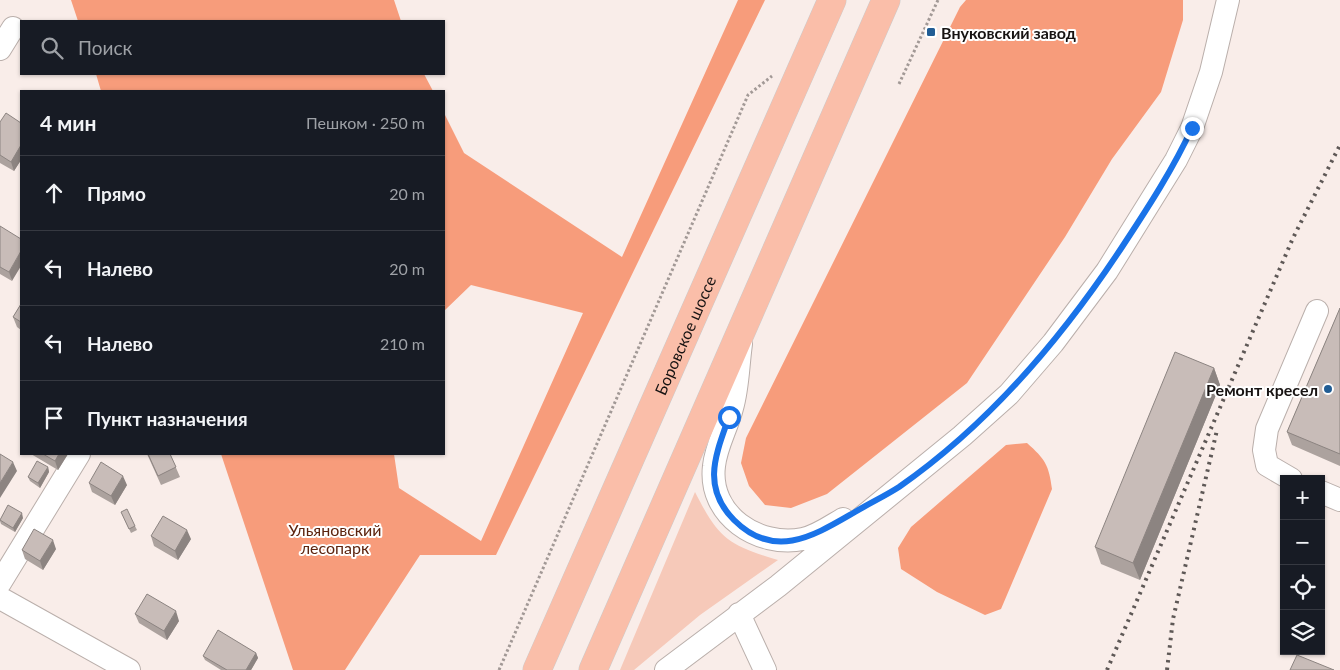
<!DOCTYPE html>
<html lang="ru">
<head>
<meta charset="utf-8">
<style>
  body { margin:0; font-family:Lato,sans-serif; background:#20242c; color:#f1f3f6 }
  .controls { position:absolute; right:15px; bottom:15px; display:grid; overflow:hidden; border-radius:0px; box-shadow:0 1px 4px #0004 }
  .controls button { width:45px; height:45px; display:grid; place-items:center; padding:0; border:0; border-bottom:1px solid #363941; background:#171b24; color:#f1f3f6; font:25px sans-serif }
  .stop { position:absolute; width:15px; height:15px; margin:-11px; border:4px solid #1a73e8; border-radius:50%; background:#fff }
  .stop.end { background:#1a73e8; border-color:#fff; box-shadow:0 1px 5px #0008 }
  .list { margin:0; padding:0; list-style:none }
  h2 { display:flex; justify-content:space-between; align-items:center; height:65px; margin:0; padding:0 20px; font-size:21px }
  h2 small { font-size:16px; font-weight:400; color:#9ea1a6 }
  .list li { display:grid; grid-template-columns:32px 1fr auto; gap:15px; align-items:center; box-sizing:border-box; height:75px; padding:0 20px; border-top:1px solid #363941 }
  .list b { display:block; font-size:19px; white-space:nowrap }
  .list em { font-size:16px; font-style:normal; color:#9ea1a6 }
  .icon { flex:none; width:28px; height:28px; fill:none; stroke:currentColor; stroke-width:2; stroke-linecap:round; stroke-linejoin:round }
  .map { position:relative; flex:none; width:1340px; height:670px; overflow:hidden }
  .search { position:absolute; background:#171b24; box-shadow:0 1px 4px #0004; left:20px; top:20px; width:425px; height:55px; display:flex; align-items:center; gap:12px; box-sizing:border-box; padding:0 18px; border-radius:0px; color:#9ea1a6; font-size:19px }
  .panel { position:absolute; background:#171b24; box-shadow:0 1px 4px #0004; left:20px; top:90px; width:425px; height:365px; border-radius:0px }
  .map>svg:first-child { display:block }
  .green { fill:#f6c9b9 }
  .forest { fill:#f79c7b }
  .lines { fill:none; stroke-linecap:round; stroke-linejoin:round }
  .minor-casing { stroke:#baafab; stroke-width:24 }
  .major-casing { stroke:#cccbcb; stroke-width:29 }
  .path { stroke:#a29996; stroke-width:3; stroke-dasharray:2.5 2.5; stroke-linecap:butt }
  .minor { stroke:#fff; stroke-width:22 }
  .major { stroke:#fabea9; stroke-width:28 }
  .rail { stroke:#5e5856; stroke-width:4; stroke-dasharray:2.5 5; stroke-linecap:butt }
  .wall { fill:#aca29e }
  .shaded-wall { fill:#8c8481 }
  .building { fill:#c8bcb8; stroke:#8c8481 }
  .route { stroke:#1a73e8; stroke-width:6 }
  .poi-dot { fill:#225d94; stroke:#fff; stroke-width:2 }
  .labels { text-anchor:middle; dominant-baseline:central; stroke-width:4; stroke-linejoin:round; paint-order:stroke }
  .poi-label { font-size:16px; font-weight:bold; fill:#171312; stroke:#fff; text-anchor:start }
  .street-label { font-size:16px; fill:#171312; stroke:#fff }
  .park-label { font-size:16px; fill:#5d240e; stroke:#fff }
</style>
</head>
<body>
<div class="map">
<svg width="1340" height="670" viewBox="0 0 1340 670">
  <rect width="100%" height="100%" fill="#f9ede9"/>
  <path class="green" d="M695,492C719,539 728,545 778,560L700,615L634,670H620Z"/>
  <path class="forest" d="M71,0H394L401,21H78Z
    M738,0H765L496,555H420L345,670H293L221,454H394L399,488L481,541L583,313L471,285L444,311V113L464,153L622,257Z
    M966,0H1183V20L1161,92L1112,159L1065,237L967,383L827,494L791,508L765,505L749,486L741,463L746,438L960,7Z
    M96,74H424L433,91H101Z
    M1027,443C1045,459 1049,465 1052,489L1001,609L985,615L937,592L901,569L898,548L911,527L1006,445Z"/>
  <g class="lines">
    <g class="minor-casing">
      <path id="minor" d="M0,49L13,28
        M741,344C738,365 738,388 732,408C727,428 716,446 714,466C708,515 758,548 803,539C817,536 831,526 843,519
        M1291,479L1267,465L1264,450L1267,429L1317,311
        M1321,492L1340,500
        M0,583L79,454
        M0,598L129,670
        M739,614L765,670
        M666,670L778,586L962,436L1009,394L1053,343L1107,271L1176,160L1192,128L1211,72L1228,0"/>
    </g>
    <g class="major-casing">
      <g id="major">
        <path id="s1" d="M537,670L832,0"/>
        <path d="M593,670L886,0"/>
      </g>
    </g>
    <path class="path" d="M899,84L938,0
      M499,670L748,95L772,76"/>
    <use href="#minor" class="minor"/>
    <use href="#major" class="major"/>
    <path class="rail" d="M1107,670L1293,238L1340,145
      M1167,670L1173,619L1217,430"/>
  </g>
  <path class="wall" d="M0,122L21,123V160L14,171L0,163Z
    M0,226L12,281L0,274Z
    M21,304V330L17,327L13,317Z
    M1340,308V466L1292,445L1287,432Z
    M1214,368L1220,385L1140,580L1101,564L1095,547Z
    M31,454H68L58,470Z
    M147,454H170L180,477L161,485Z
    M48,467L49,472L40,488L30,481L28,477Z
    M89,483L127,485L115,505L92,492Z
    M121,512L135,526L137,530L131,533Z
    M23,518L15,532L1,524L0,521V519Z
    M151,536L191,539L178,560L154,546Z
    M56,549L43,570L25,559L22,550Z
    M135,614L179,621L167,640L139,623Z
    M256,653L258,658L251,670H221L205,660L203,656Z"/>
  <path class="shaded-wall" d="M21,145V160L14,171L11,162Z
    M21,251V266L12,281L9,272Z
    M1214,368L1220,385L1140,580L1133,563Z
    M59,454H68L58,470L55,461Z
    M13,462L17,471L0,498V483Z
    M48,467L49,472L40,488L38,483Z
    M123,476L127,485L115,505L111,496Z
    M22,513L23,518L15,532L13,528Z
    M187,530L191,539L178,560L175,551Z
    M53,540L56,549L43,570L40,561Z
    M176,611L179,621L167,640L164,631Z
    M256,653L258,658L251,670H246Z"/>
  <path class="building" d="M6,113L21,123V145L11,162L0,155V122Z
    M0,226L21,239V251L9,272L0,267Z
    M21,304V322L13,317Z
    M1340,308V454L1287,432Z
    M1175,352L1214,368L1133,563L1095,547Z
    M0,454L13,462L0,483Z
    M43,454H59L55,461Z
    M148,454H170L176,467L158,476Z
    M37,461L48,467L38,483L28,477Z
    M101,462L123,476L111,496L89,483Z
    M8,505L22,513L13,528L0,520Z
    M127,509L135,526L129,529L121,512Z
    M163,516L187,530L175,551L151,536Z
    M34,529L53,540L40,561L22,550Z
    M147,594L176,611L164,631L135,614Z
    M218,630L256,653L246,670H227L203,656Z
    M1297,655L1334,670H1290Z"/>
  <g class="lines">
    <path class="route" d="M729,417C716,454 701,487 734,520C775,561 815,535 855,512C870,503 885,496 899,487C991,423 1063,337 1124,244C1149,206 1173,169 1192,128"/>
  </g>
  <g class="poi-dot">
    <rect x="926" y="27" width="10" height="10" rx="2.5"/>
    <circle cx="1328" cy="389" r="5"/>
  </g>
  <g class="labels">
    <g class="poi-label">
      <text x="941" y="32">Внуковский завод</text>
      <text x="1318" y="389" text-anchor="end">Ремонт кресел</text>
    </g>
    <g class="street-label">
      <text stroke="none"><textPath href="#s1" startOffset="366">Боровское шоссе</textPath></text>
    </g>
    <g class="park-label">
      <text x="335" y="529">Ульяновский<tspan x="335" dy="18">лесопарк</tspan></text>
    </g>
  </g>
</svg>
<div class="controls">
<button>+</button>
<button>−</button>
<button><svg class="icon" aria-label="locate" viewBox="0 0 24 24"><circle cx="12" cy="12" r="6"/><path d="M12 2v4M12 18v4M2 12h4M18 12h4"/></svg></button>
<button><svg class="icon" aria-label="layers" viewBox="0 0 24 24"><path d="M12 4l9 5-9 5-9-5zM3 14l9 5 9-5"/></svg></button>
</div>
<div class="stop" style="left:729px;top:417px"></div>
<div class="stop end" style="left:1192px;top:128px"></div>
<div class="search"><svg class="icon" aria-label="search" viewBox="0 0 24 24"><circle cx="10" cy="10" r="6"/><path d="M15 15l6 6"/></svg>Поиск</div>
<section class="panel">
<h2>4 мин<small>Пешком · 250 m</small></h2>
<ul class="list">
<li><svg class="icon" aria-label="ahead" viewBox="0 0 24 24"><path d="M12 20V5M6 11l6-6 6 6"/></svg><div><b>Прямо</b></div><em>20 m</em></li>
<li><svg class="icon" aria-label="left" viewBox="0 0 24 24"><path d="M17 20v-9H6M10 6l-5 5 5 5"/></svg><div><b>Налево</b></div><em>20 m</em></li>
<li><svg class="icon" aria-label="left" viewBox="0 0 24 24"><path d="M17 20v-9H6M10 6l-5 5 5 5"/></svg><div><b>Налево</b></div><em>210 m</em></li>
<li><svg class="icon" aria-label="arrive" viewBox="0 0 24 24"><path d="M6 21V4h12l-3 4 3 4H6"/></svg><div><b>Пункт назначения</b></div></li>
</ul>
</section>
</div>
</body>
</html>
